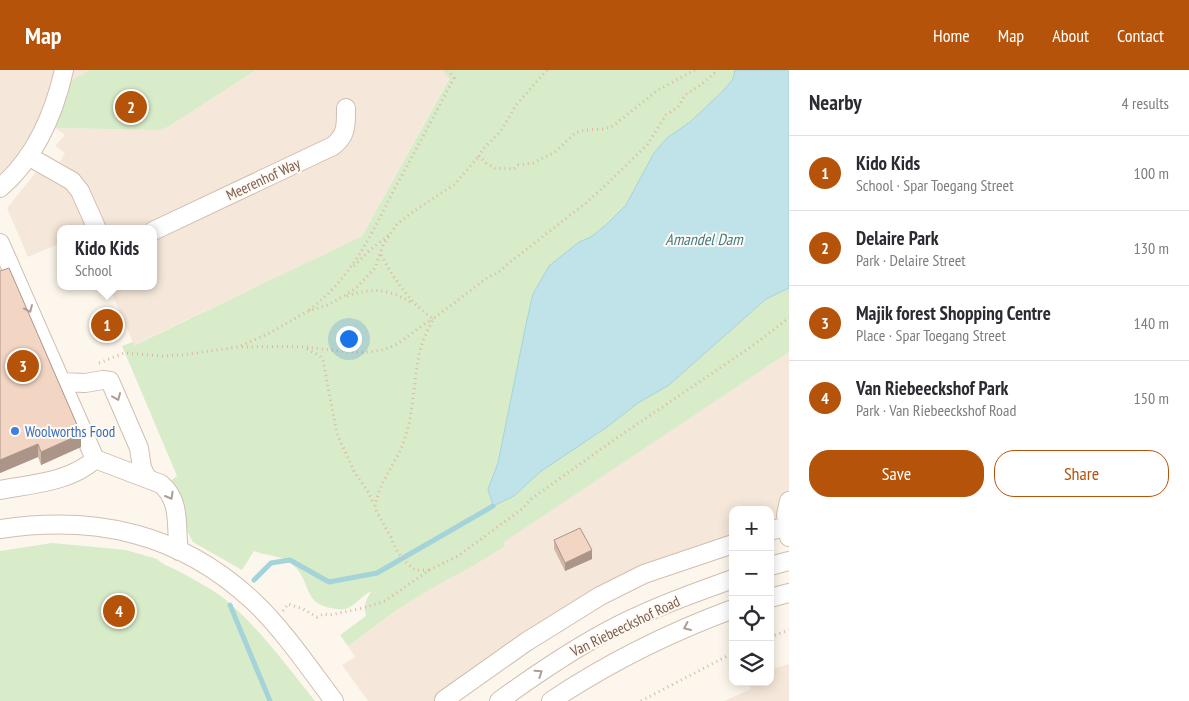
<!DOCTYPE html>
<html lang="en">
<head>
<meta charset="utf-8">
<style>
  body { margin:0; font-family:"PT Sans Narrow",sans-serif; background:#f7f7f7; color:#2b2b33 }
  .controls { position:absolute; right:15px; bottom:15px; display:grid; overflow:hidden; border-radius:10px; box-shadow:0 2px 12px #0003 }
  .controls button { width:45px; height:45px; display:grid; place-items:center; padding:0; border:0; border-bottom:1px solid #e1e1e2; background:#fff; color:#2b2b33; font:25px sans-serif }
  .you { position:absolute; left:348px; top:268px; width:18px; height:18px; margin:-12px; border:4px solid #fff; border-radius:50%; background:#1a73e8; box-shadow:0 0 0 8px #1a73e833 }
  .badge { display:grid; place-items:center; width:32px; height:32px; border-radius:50%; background:#b45309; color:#fff; font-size:16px; font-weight:700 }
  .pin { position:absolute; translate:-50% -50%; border:2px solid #fff; box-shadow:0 1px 5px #0006 }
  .popup { position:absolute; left:57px; top:155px; width:100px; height:65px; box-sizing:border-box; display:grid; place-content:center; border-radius:10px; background:#fff; filter:drop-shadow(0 1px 4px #0005); font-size:16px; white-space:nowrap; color:#7c7c81 }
  .popup b { font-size:19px; color:#2b2b33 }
  .popup::after { content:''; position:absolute; left:50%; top:100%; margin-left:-10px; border:10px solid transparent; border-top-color:#fff }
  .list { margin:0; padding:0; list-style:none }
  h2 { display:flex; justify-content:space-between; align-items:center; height:65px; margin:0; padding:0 20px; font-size:21px }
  h2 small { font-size:16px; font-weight:400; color:#7c7c81 }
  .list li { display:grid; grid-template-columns:32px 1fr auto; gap:15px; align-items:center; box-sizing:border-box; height:75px; padding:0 20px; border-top:1px solid #e1e1e2 }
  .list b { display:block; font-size:19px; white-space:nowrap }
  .list p { margin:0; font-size:16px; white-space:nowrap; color:#7c7c81 }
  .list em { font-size:16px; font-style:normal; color:#7c7c81 }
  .actions { display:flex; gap:10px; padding:15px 20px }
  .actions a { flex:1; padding:11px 0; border:1px solid #b45309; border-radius:20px; text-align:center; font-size:18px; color:#b45309 }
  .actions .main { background:#b45309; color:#fff }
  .icon { flex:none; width:28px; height:28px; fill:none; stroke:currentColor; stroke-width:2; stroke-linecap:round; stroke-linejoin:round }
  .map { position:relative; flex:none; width:789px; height:631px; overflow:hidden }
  header { display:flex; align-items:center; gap:30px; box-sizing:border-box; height:70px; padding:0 25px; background:#b45309; color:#fff }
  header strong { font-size:24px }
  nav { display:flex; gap:28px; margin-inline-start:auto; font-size:18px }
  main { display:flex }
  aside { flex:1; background:#fff }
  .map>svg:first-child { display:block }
  .residential { fill:#f5e8da }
  .green { fill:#d8ecc9 }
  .water { fill:#bfe3e8; stroke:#a5d3da }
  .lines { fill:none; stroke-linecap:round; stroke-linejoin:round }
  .stream { stroke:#a5d3da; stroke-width:5 }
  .minor-casing { stroke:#d1beb0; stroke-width:20 }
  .path { stroke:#d9b8a5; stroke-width:3; stroke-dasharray:1 4; stroke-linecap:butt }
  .minor { stroke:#fff; stroke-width:18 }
  .wall { fill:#d1b7a8 }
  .shaded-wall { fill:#aa9588 }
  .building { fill:#f3d5c3; stroke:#aa9588 }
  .oneway { stroke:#af9d94 }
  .shop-dot { fill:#3f7fe0; stroke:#fffaf3; stroke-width:2 }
  .labels { text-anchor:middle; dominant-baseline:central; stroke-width:4; stroke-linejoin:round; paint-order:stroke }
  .street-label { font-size:15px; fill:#7a5c4d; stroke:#fffaf3 }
  .shop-label { font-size:15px; fill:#366cbe; stroke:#fffaf3; text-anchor:start }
  .water-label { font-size:16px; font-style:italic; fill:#437c86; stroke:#fffaf3 }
</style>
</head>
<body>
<header>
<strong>Map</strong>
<nav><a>Home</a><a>Map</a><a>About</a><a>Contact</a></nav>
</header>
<main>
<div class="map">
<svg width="789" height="631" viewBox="0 0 789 631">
  <rect width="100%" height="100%" fill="#fdf6ec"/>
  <path class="residential" d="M0,0H90L60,17L59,23L0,116Z
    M256,0H442L449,8L362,166L134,275L109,216H153V159H61V173L28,187L7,138L36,102L60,116L70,98L60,92L65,83L55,76L65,65L55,58L159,60L168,57Z
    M789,282V472L786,457L770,462V440H733V475L644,504L444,631H368L342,595L355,587L348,576L407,533L505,475L503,472Z
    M789,594V631H724L751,619L748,612H770V600Z"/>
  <path class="green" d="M90,0H256L168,57L159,60L55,58L70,11Z
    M442,0H735L733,9L724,20L690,52L667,68L654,83L626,135L607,154L591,167L579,172L549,196L533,224L526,254L498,393L488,419L492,435L514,426L540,402L607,357L638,333L669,315L766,228L789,218V282L504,472L505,476C474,497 440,512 408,533C387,546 368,562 348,576L340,565L366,546C364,535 365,530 372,521C362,525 356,535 346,539C342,540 336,539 331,538C303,534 311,510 293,495C282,485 267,486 254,481L242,500L193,472L188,463L184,437L178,422L170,411L177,406L122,276L133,272L135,275L362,166L449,9Z
    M52,473L126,480L157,489C162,495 172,497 180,502C195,510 212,519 226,530C260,559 287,596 315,631H0V481Z"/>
  <path class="water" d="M735,0H789V218L766,229L669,315L638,333L607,357L540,402L514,426L493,436L488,419L498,393L526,254L533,224L549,196L579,172L591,167L607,154L626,135L654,83L667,68L690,52L724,20L733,9Z"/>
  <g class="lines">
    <path class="stream" d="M254,510L271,493L290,490L329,512L377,503L493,436
      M230,535L270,631"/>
    <g class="minor-casing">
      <path id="minor" d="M28,86L72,111L80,121L97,159
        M0,118C35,88 54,44 64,0
        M153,161L333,76C347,65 346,55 346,38
        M0,173L95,389L161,414C182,432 175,457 179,481
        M61,312L85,313L103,310L110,311L139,378L142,398L147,408
        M0,420C31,414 71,412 95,389
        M789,431L786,445L789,467
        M0,459C96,445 180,463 253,531C282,558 310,599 334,631
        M770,461L787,456
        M770,496L789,491
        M770,528L789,523
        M444,630L526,572L600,526L644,504L733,474
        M499,631C532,607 566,584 602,564C644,541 688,525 733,509
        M551,631C608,593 668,563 733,539"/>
    </g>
    <path class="path" d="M547,0L516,35L501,61L483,79L479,86L486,93L495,98L514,99L518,95L533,93L555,82L575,63L584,60L603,59L613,56L658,20L695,0
      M381,185C395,210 409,232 433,249L488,207L498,203L510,192L586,133L610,111L647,75L666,45L678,37L685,25L702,14L718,0
      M354,196L370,180L389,165
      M347,226C373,217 389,219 412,233
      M309,240C352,208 372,163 396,116C416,80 435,44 454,8L448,0
      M242,277C262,277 283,276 304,277C330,279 362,287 388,278C405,272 417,257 433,249
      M307,279L320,286L323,291L337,364L355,403L369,423L374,435
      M99,293L124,283L162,286L182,285L238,277L270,263L306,242L330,234L355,219L375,198L383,175L397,154L414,141L455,114L479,86
      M429,500H415C406,493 398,484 394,475C392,470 393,471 391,467C385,457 380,448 375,438C378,412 397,393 405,368C415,338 413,307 421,277C424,267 429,258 433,249
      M283,541L288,534L303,539L317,547L324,544L330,545L363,538L385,531L431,499L458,486L522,439L531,429L611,372L755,274L789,248
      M770,567L789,560
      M641,631L733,583"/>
    <use href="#minor" class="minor"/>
  </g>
  <path class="wall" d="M0,201L81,377L41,395L38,387L0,403Z
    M554,470L592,489L565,501L554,479Z"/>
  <path class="shaded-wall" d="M81,364V377L41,395V382Z
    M38,374V387L0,403V390Z
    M592,480V489L565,501V493Z"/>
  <path class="building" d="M9,198L81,364L41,382L38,374L0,390V201Z
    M580,458L592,480L565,493L554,470Z"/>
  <defs><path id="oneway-chevron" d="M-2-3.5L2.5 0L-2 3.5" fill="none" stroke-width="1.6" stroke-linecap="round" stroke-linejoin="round" transform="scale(1.25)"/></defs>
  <g class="oneway">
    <use href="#oneway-chevron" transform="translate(29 239) rotate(66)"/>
    <use href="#oneway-chevron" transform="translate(117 327) rotate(67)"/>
    <use href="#oneway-chevron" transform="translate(170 426) rotate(60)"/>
    <use href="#oneway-chevron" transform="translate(687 557) rotate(156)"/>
    <use href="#oneway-chevron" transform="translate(539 603) rotate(-34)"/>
  </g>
  <circle class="shop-dot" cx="15" cy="361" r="5"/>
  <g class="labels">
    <g class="street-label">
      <text transform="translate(263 109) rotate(-25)">Meerenhof Way</text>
      <text transform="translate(625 556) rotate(-26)">Van Riebeeckshof Road</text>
    </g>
    <g class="shop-label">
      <text x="25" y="361">Woolworths Food</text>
    </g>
    <g class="water-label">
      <text x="704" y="169">Amandel Dam</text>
    </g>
  </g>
</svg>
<div class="controls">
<button>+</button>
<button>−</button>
<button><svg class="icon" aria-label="locate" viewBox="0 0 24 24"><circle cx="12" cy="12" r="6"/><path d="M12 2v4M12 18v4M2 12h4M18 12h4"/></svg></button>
<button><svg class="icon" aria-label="layers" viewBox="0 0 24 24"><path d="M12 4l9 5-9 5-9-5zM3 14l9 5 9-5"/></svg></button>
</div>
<div class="you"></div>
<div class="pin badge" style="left:107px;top:255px">1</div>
<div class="popup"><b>Kido Kids</b>School</div>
<div class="pin badge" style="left:131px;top:37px">2</div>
<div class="pin badge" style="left:23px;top:296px">3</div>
<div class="pin badge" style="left:119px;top:541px">4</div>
</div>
<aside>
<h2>Nearby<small>4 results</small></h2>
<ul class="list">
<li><span class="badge">1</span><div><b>Kido Kids</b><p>School · Spar Toegang Street</p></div><em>100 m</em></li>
<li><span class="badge">2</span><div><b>Delaire Park</b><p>Park · Delaire Street</p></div><em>130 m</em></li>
<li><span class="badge">3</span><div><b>Majik forest Shopping Centre</b><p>Place · Spar Toegang Street</p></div><em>140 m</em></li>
<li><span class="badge">4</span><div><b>Van Riebeeckshof Park</b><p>Park · Van Riebeeckshof Road</p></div><em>150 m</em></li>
</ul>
<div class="actions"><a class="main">Save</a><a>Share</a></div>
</aside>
</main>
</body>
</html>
